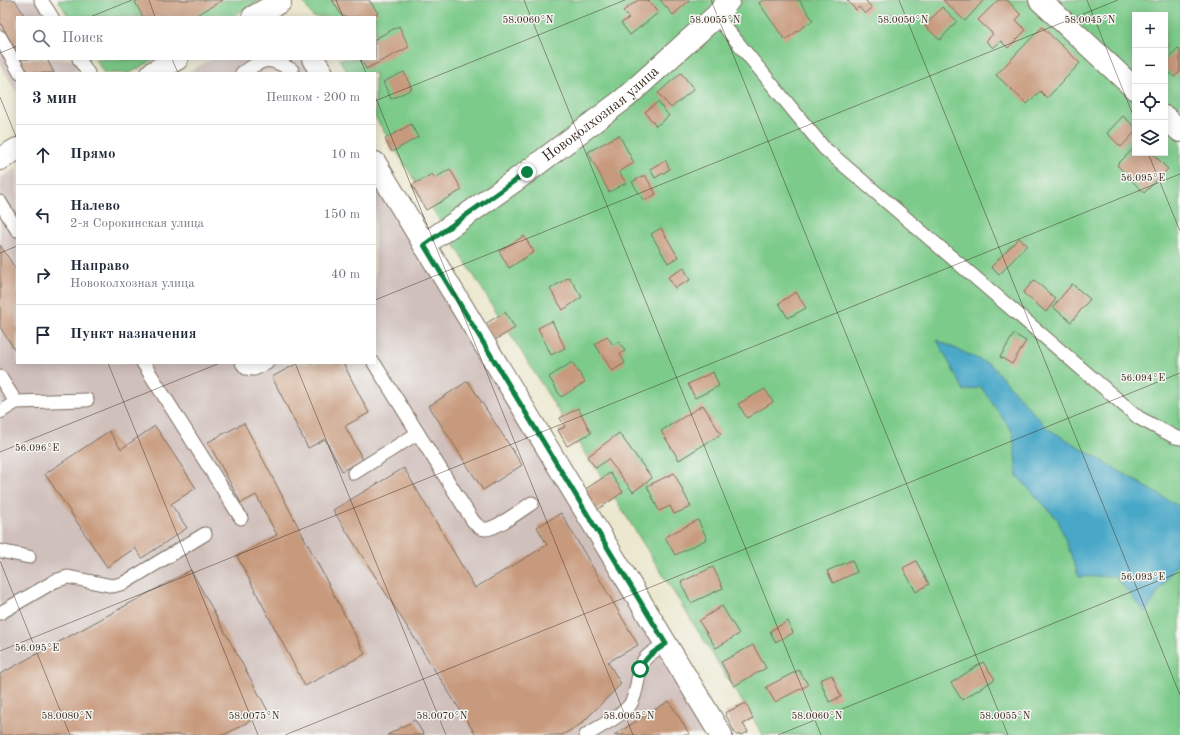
<!DOCTYPE html>
<html lang="ru">
<head>
<meta charset="utf-8">
<style>
  body { margin:0; font-family:"Old Standard TT",serif; background:#f6f6f7; color:#1f2937 }
  .controls { position:absolute; right:12px; top:12px; display:grid; overflow:hidden; border-radius:0px; box-shadow:0 2px 10px #0003 }
  .controls button { width:36px; height:36px; display:grid; place-items:center; padding:0; border:0; border-bottom:1px solid #e0e1e3; background:#fff; color:#1f2937; font:20px sans-serif }
  .stop { position:absolute; width:12px; height:12px; margin:-9px; border:3px solid #0b8043; border-radius:50%; background:#fff }
  .stop.end { background:#0b8043; border-color:#fff; box-shadow:0 1px 4px #0008 }
  .list { margin:0; padding:0; list-style:none }
  h2 { display:flex; justify-content:space-between; align-items:center; height:52px; margin:0; padding:0 16px; font-size:17px }
  h2 small { font-size:13px; font-weight:400; color:#747a83 }
  .list li { display:grid; grid-template-columns:26px 1fr auto; gap:12px; align-items:center; box-sizing:border-box; height:60px; padding:0 16px; border-top:1px solid #e0e1e3 }
  .list b { display:block; font-size:15px; white-space:nowrap }
  .list p { margin:0; font-size:13px; white-space:nowrap; color:#747a83 }
  .list em { font-size:13px; font-style:normal; color:#747a83 }
  .icon { flex:none; width:22px; height:22px; fill:none; stroke:currentColor; stroke-width:2; stroke-linecap:round; stroke-linejoin:round }
  .map { position:relative; flex:none; width:1180px; height:735px; overflow:hidden }
  .search { position:absolute; background:#fff; box-shadow:0 2px 10px #0003; left:16px; top:16px; width:360px; height:44px; display:flex; align-items:center; gap:10px; box-sizing:border-box; padding:0 14px; border-radius:0px; color:#747a83; font-size:15px }
  .panel { position:absolute; background:#fff; box-shadow:0 2px 10px #0003; left:16px; top:72px; width:360px; height:292px; border-radius:0px }
  .map>svg:first-child { display:block }
  .industrial { fill:#d0c0bc }
  .green { fill:#7ccb8a; stroke:#5c7a54; fill-rule:evenodd }
  .water { fill:#48a8c7; stroke:#426972 }
  .building { fill:#c89a7d }
  .lines { fill:none; stroke-linecap:round; stroke-linejoin:round }
  .lane-casing { stroke:#796c5c; stroke-width:15 }
  .street-casing { stroke:#796c5c; stroke-width:24 }
  .lane { stroke:#fff; stroke-width:13 }
  .street { stroke:#fff; stroke-width:22 }
  .route { stroke:#0b8043; stroke-width:5 }
  .ticks { fill:none; stroke:#3b2a1e; stroke-width:1; stroke-opacity:0.45 }
  .labels { text-anchor:middle; dominant-baseline:central; stroke-width:3; stroke-linejoin:round; paint-order:stroke }
  .street-label { font-size:15px; fill:#3b2a1e; stroke:#f6f6f2 }
  .ticks-label { font-size:10px; text-anchor:middle; fill:#3b2a1e; stroke:#f6f6f2; stroke-width:3; stroke-linejoin:round; paint-order:stroke }
</style>
</head>
<body>
<div class="map">
<svg width="1180" height="735" viewBox="0 0 1180 735">
  <rect width="100%" height="100%" fill="#f6f6f2"/>
  <filter id="ink" filterUnits="userSpaceOnUse"><feTurbulence type="fractalNoise" baseFrequency=".025" numOctaves="2"/><feDisplacementMap in="SourceGraphic" scale="8" xChannelSelector="R" yChannelSelector="G"/><feConvolveMatrix kernelMatrix="1 2 1 2 8 2 1 2 1" color-interpolation-filters="sRGB"/></filter>
  <filter id="wash" filterUnits="userSpaceOnUse"><feTurbulence type="fractalNoise" baseFrequency=".012" numOctaves="4" result="noise"/><feDisplacementMap in="SourceGraphic" scale="16" xChannelSelector="R" yChannelSelector="G"/><feGaussianBlur stdDeviation="0.9" result="paint"/><feColorMatrix in="noise" values="0 0 0 0 0 0 0 0 0 0 0 0 0 0 0 0 0 1.4 0 .05"/><feComposite in="paint" operator="in"/></filter>
  <g filter="url(#wash)">
    <rect width="100%" height="100%" fill="#ece8cf"/>
    <path class="industrial" d="M0,0H46L56,17H17V59H82L86,66L68,73H17V93L0,64Z
      M212,59H302L311,73H186Z
      M17,168V363H375V179L711,735H0V178Z"/>
    <path class="green" d="M58,0H261L231,17H69Z
      M302,0H1180V735H763L596,468L587,457L375,117V73H348L339,59H375V17H313ZM1135,15H1165V153H1135Z
      M95,59H155L130,73H104Z"/>
    <path class="water" d="M937,340L991,365L1047,428L1180,507V559L1145,613L1115,576L1079,577L1058,520L1017,476L1013,433L981,387L964,391Z"/>
    <g id="blocks">
      <path class="building" d="M0,0H15L25,17H17V53L0,22Z
        M138,0H223L193,17H143L135,2Z
        M332,0H369L378,13L372,17H343Z
        M638,0H648L658,13L630,35L621,23L629,18L623,11Z
        M660,0H690L673,15Z
        M763,0H799L813,20L785,40L759,3Z
        M847,0H867L866,1L872,8L865,14L859,7L856,10Z
        M943,0H984L965,21Z
        M998,0H1007L1021,15L1016,20L1026,30L1008,48L1001,41L993,48L986,41L993,34L978,20Z
        M942,7L957,21L940,40L925,26Z
        M399,26L409,47L366,69L360,59H375V39Z
        M1042,27L1080,63L1047,98L1040,91L1027,104L996,75Z
        M1178,48L1180,50V72L1174,77L1165,68V61Z
        M20,59H47L54,73H27Z
        M404,72L412,89L391,99L383,82Z
        M681,73L694,89L671,108L658,93Z
        M658,102L669,116L656,126L645,112Z
        M1123,116L1135,127V132L1121,147L1107,133Z
        M411,124L418,137L392,152L385,139Z
        M619,135L634,163L619,172L626,183L609,192L588,152Z
        M1135,147V153H1152L1168,169L1144,193L1117,165Z
        M665,160L670,169L655,178L650,169Z
        M450,169L462,190L426,210L412,185L432,174L435,178Z
        M645,175L656,194L644,201L632,182Z
        M661,228L678,257L668,263L651,234Z
        M524,236L534,252L509,268L499,251Z
        M1019,238L1027,245L999,275L991,267Z
        M0,245L17,271V349L15,350L0,327Z
        M684,268L690,280L675,288L668,277Z
        M569,277L582,297L563,310L550,289Z
        M1034,280L1056,299L1046,312L1023,293Z
        M1072,284L1090,299L1071,322L1053,307Z
        M796,292L806,308L788,318L779,303Z
        M505,312L515,328L495,340L485,324Z
        M552,321L565,348L551,355L538,328Z
        M1014,334L1026,341L1012,364L1000,357Z
        M607,336L613,345L619,341L625,351L620,354L625,363L612,371L595,344Z
        M572,362L585,382L561,397L549,377Z
        M298,363H343L369,413L345,426L363,460L342,471L325,439L308,448L272,377Z
        M713,372L719,386L695,398L688,384Z
        M468,381L522,465L483,490L429,406Z
        M765,389L773,402L747,418L738,404Z
        M703,405L721,434L679,460L661,431Z
        M578,408L591,433L567,446L558,430L565,427L560,418Z
        M244,423L365,654L305,686L237,556L277,535L256,495L241,503L208,442Z
        M155,426L196,488L171,504L187,528L142,558L135,548L107,567L45,474L109,431L121,449Z
        M619,433L652,478L633,492L608,459L596,468L587,457Z
        M404,468L475,588L547,545L537,527L561,513L638,645L608,662L621,684L581,724L562,735H476L333,510Z
        M610,473L623,492L597,510L584,490Z
        M674,473L691,507L674,514L670,506L659,511L647,486Z
        M698,520L707,539L675,555L665,537Z
        M852,560L857,572L833,583L827,571Z
        M916,561L929,584L916,592L903,568Z
        M713,567L723,588L691,603L681,582Z
        M191,570L268,711L224,735H0V674Z
        M722,606L739,634L716,648L699,621Z
        M788,621L793,633L775,642L770,631Z
        M753,645L766,668L734,686L721,662Z
        M983,662L995,679L962,700L951,683Z
        M799,670L808,685L775,702L766,687Z
        M832,675L841,697L829,702L820,680Z
        M669,701L690,735H614Z
        M746,703L753,719L743,724L748,732L742,735H736L725,713Z
        M415,720L424,735H387Z"/>
    </g>
  </g>
  <g filter="url(#ink)">
    <use href="#blocks" fill-opacity="0" stroke="#796c5c" stroke-width="1"/>
    <g class="lines">
      <g class="lane-casing">
        <path id="lane" d="M41,0L52,17
          M716,16L824,148L1139,418L1175,437L1180,438
          M0,37L20,73
          M79,59L88,73
          M242,73C266,58 266,56 292,70
          M0,202L17,230
          M143,363L147,369L241,518
          M242,363L246,368L254,369L267,363
          M374,363L473,521C477,525 480,529 486,529C496,529 523,509 532,503
          M0,377L16,402
          M0,412L16,402L87,400
          M354,473L418,433
          M0,551L29,557
          M0,613L55,581L68,577L113,586L124,583L205,534
          M586,735C599,727 620,717 630,705C639,692 636,673 644,660C649,653 659,648 666,644"/>
      </g>
      <g class="street-casing">
        <g id="street">
          <path d="M1040,0L1135,89"/>
          <path d="M253,17L280,2"/>
          <path d="M313,59L322,73"/>
          <path d="M152,73L177,59"/>
          <path d="M1165,117L1180,131"/>
          <path d="M0,159L17,149"/>
          <path d="M375,163L721,735"/>
          <path id="s1" d="M424,245L527,172L624,99L716,16L729,0"/>
        </g>
      </g>
      <use href="#lane" class="lane"/>
      <use href="#street" class="street"/>
    </g>
  </g>
  <g class="lines" filter="url(#ink)">
    <path class="route" d="M527,172L424,245L666,644C654,652 647,655 640,669"/>
  </g>
  <path class="ticks" d="M149,0L155,17M336,0L343,17M524,0L821,735M711,0L1008,735M899,0L1180,695M1087,0L1135,120M90,17L132,0M0,53L17,46M172,59L178,73M360,59L366,73M375,96L633,735M0,97L17,139M375,101L625,0M1148,153L1180,231M0,253L17,246M375,300L1118,0M108,363L258,735M295,363L446,735M0,452L220,363M0,561L70,735M0,651L1180,174M285,735L1180,373M778,735L1180,572"/>
  <g class="labels">
    <g class="street-label">
      <text stroke="none"><textPath href="#s1" startOffset="220">Новоколхозная улица</textPath></text>
    </g>
  </g>
  <g class="ticks-label">
    <text x="528" y="23">58.0060°N</text>
    <text x="715" y="23">58.0055°N</text>
    <text x="903" y="23">58.0050°N</text>
    <text x="1090" y="23">58.0045°N</text>
    <text x="1143" y="181">56.095°E</text>
    <text x="1143" y="381">56.094°E</text>
    <text x="37" y="451">56.096°E</text>
    <text x="1143" y="580">56.093°E</text>
    <text x="37" y="651">56.095°E</text>
    <text x="67" y="719">58.0080°N</text>
    <text x="254" y="719">58.0075°N</text>
    <text x="442" y="719">58.0070°N</text>
    <text x="629" y="719">58.0065°N</text>
    <text x="817" y="719">58.0060°N</text>
    <text x="1005" y="719">58.0055°N</text>
  </g>
</svg>
<div class="controls">
<button>+</button>
<button>−</button>
<button><svg class="icon" aria-label="locate" viewBox="0 0 24 24"><circle cx="12" cy="12" r="6"/><path d="M12 2v4M12 18v4M2 12h4M18 12h4"/></svg></button>
<button><svg class="icon" aria-label="layers" viewBox="0 0 24 24"><path d="M12 4l9 5-9 5-9-5zM3 14l9 5 9-5"/></svg></button>
</div>
<div class="stop" style="left:640px;top:669px"></div>
<div class="stop end" style="left:527px;top:172px"></div>
<div class="search"><svg class="icon" aria-label="search" viewBox="0 0 24 24"><circle cx="10" cy="10" r="6"/><path d="M15 15l6 6"/></svg>Поиск</div>
<section class="panel">
<h2>3 мин<small>Пешком · 200 m</small></h2>
<ul class="list">
<li><svg class="icon" aria-label="ahead" viewBox="0 0 24 24"><path d="M12 20V5M6 11l6-6 6 6"/></svg><div><b>Прямо</b></div><em>10 m</em></li>
<li><svg class="icon" aria-label="left" viewBox="0 0 24 24"><path d="M17 20v-9H6M10 6l-5 5 5 5"/></svg><div><b>Налево</b><p>2-я Сорокинская улица</p></div><em>150 m</em></li>
<li><svg class="icon" aria-label="right" viewBox="0 0 24 24"><path d="M7 20v-9h11M14 6l5 5-5 5"/></svg><div><b>Направо</b><p>Новоколхозная улица</p></div><em>40 m</em></li>
<li><svg class="icon" aria-label="arrive" viewBox="0 0 24 24"><path d="M6 21V4h12l-3 4 3 4H6"/></svg><div><b>Пункт назначения</b></div></li>
</ul>
</section>
</div>
</body>
</html>
